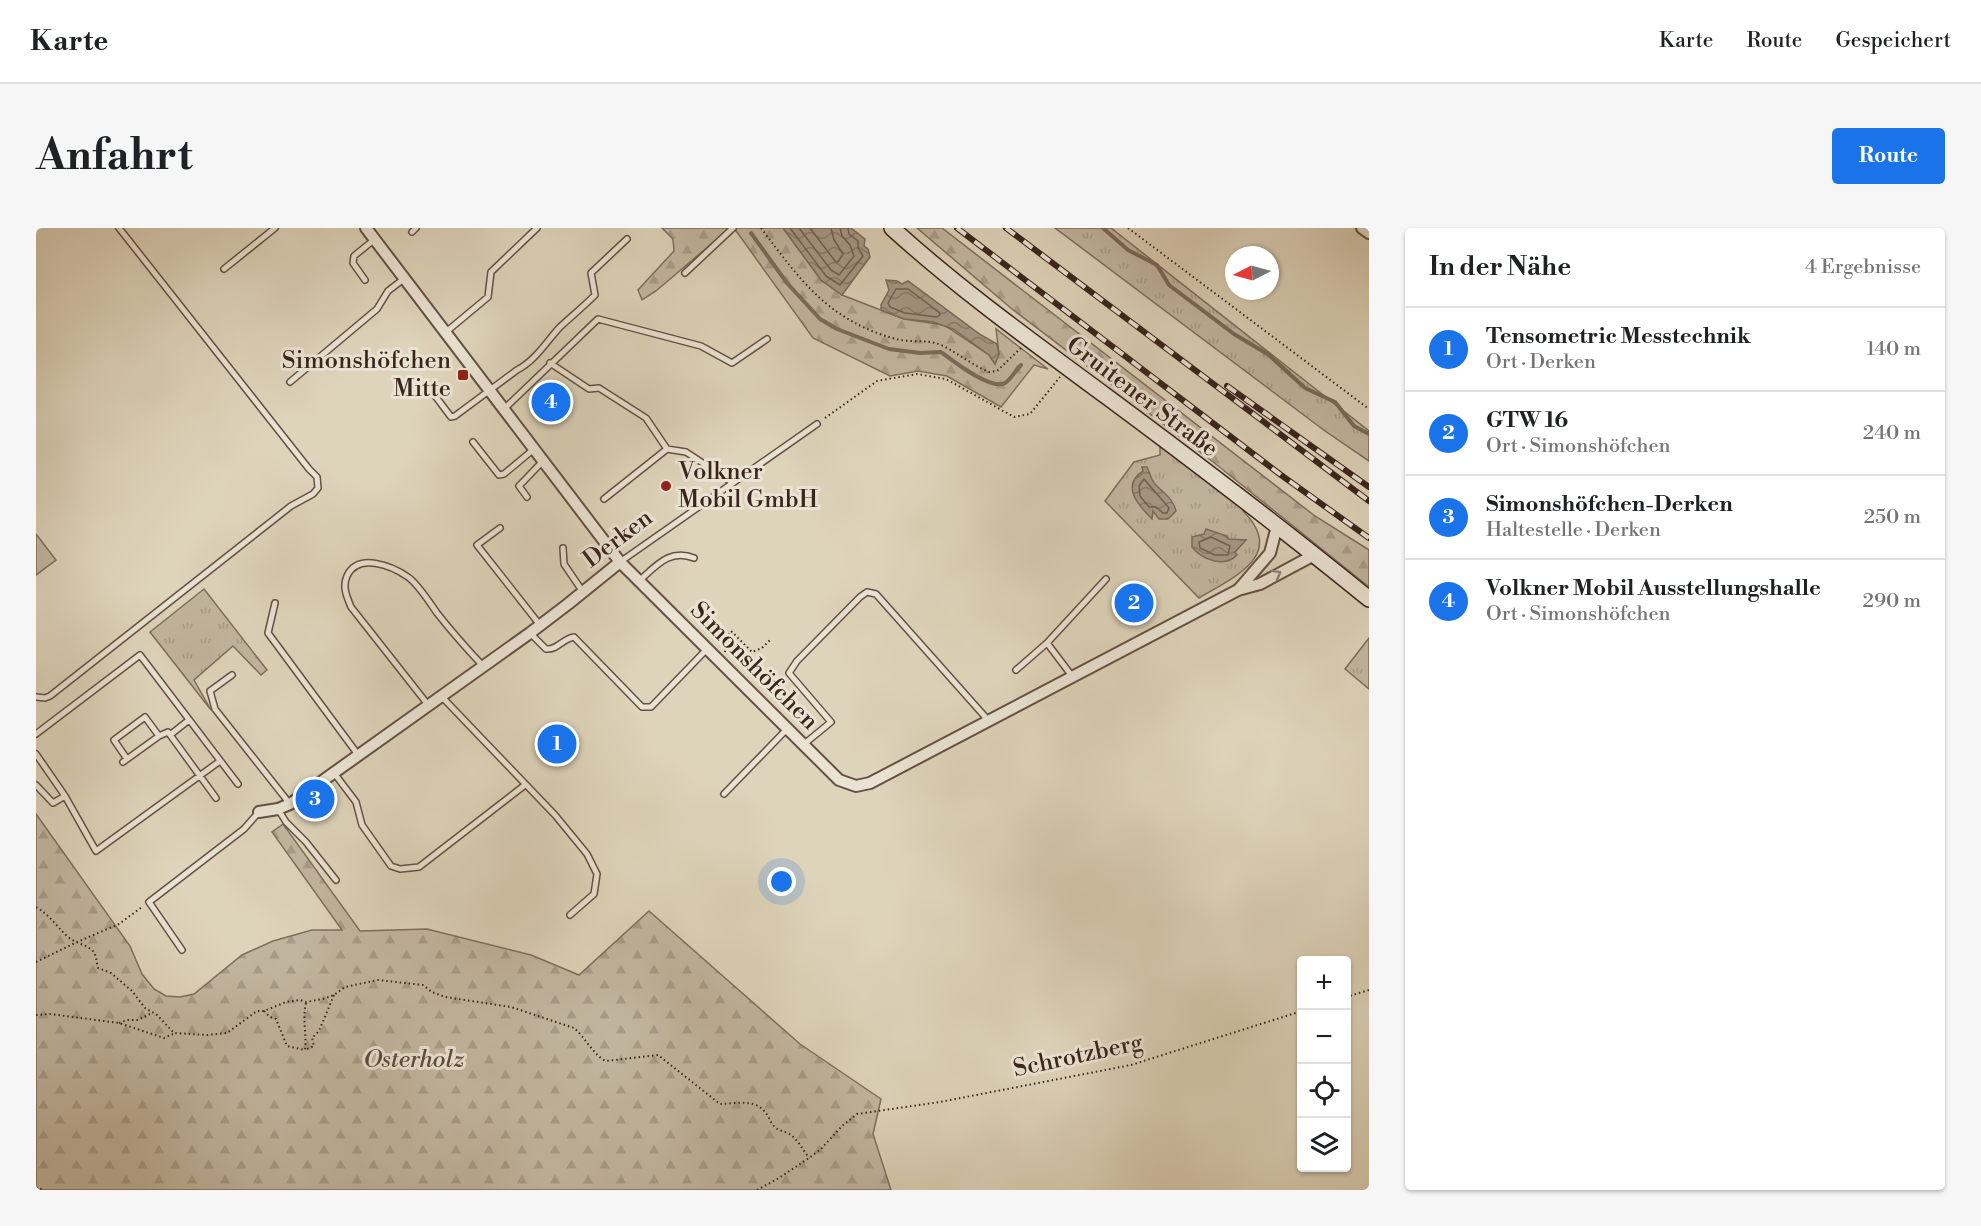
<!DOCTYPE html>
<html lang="de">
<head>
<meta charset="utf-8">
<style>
  body { margin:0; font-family:"Libre Bodoni",serif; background:#f6f6f6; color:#202124 }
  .controls { position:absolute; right:18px; bottom:18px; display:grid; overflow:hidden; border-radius:6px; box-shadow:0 2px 4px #0004 }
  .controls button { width:54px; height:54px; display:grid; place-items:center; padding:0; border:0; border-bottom:2px solid #e0e0e0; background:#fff; color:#202124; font:30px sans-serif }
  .compass { position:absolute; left:1189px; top:18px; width:54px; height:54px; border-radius:50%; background:#fff; box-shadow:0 2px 4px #0004; rotate:264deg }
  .you { position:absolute; left:746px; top:654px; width:21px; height:21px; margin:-15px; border:4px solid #fff; border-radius:50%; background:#1a73e8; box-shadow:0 0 0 9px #1a73e833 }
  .badge { display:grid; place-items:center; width:39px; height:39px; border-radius:50%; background:#1a73e8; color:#fff; font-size:20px; font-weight:700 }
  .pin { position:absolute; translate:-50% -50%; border:3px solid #fff; box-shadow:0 2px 6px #0006 }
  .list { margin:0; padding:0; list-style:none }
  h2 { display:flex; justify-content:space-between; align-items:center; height:78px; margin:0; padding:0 24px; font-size:26px }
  h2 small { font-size:20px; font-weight:400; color:#757577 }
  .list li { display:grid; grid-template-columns:39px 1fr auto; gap:18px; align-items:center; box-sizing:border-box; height:84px; padding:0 24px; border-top:2px solid #e0e0e0 }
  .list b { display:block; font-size:22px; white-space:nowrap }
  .list p { margin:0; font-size:20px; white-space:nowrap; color:#757577 }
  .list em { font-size:20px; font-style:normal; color:#757577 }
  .icon { flex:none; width:33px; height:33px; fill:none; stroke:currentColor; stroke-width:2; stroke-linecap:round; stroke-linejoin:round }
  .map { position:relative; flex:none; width:1333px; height:962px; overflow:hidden; border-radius:6px }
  header { display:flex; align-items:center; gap:36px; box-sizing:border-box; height:84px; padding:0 30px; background:#fff; border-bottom:2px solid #e0e0e0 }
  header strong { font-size:28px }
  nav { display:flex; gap:33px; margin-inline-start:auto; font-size:21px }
  .intro { display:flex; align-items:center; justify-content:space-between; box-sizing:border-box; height:144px; padding:0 36px }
  h1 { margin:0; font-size:42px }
  .button { padding:15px 27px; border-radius:6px; background:#1a73e8; color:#fff; font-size:21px; font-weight:700 }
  main { display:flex; gap:36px; padding:0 36px }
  aside { flex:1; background:#fff; border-radius:6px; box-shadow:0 2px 4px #0004 }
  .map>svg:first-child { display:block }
  .grass { fill:url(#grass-tufts); stroke:#7e6e5e; stroke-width:1.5 }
  .forest { fill:url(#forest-firs); stroke:#7e6e5e; stroke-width:1.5 }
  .garden { fill:#c2b6a0; stroke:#7e6e5e; stroke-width:1.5 }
  .water { fill:url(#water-waves); stroke:#7b6a5b; stroke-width:1.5 }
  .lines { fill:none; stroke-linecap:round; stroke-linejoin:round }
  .shore { stroke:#705e51; stroke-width:1.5 }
  .stream { stroke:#7b6a5b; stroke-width:4 }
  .lane-casing { stroke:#635144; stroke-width:8 }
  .street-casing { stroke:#635144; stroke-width:14 }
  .secondary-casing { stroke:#3a251d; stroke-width:18 }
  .path { stroke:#3a251d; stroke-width:2; stroke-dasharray:1.5 3; stroke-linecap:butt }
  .lane { stroke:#eae3d3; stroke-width:5 }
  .street { stroke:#eae3d3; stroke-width:10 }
  .secondary { stroke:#eae3d3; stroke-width:15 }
  .rail-casing { stroke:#3a251d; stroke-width:6 }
  .rail { stroke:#eae3d3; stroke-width:4; stroke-dasharray:11; stroke-linecap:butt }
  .oneway { stroke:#928478 }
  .poi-dot { fill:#8f2418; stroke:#eae3d3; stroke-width:2 }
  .labels { text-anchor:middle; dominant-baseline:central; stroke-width:6; stroke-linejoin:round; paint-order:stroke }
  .poi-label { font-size:24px; fill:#3a251d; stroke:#eae3d3; text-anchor:end }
  .street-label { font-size:24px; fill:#3a251d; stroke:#eae3d3 }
  .park-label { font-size:24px; font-style:italic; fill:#5c493e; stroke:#eae3d3 }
</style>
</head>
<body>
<header>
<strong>Karte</strong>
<nav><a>Karte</a><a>Route</a><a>Gespeichert</a></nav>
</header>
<div class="intro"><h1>Anfahrt</h1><a class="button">Route</a></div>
<main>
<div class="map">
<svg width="1333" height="962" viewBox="0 0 1333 962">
  <defs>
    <pattern id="grass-tufts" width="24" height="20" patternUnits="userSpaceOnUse" patternTransform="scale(1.5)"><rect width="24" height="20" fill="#c2b6a0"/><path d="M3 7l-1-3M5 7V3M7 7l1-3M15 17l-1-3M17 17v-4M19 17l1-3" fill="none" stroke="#a79c89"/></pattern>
    <pattern id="forest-firs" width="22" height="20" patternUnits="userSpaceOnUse" patternTransform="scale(1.5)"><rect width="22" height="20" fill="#c2b6a0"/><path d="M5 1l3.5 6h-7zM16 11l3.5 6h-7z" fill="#a79c89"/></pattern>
    <pattern id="water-waves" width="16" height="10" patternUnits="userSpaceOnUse" patternTransform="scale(1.5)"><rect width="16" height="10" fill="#a69885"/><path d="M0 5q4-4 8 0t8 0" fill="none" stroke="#887c6c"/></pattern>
  </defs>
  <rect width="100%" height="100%" fill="#ded4bb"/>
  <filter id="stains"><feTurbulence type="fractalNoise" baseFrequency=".00333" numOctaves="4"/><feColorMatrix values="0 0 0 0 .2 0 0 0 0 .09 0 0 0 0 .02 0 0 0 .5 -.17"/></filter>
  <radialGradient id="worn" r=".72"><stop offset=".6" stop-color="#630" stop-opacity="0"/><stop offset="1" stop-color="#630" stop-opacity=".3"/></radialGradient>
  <path class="grass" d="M1019,0H1075L1333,203V233L1289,203Z
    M1124,214L1208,280L1207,283C1251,327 1198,349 1163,370L1069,273L1098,234L1124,227Z
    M168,361L231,442L225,447L197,418L158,452L175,482L114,404Z
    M1333,410V461L1309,441Z"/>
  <path class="forest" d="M626,0H694L620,63L606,72L602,62L638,23L637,11Z
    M698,0H747L785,52L806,67L868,91L908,97L953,127L959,136L963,126L960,101L1012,141L998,137L965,179L911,148L882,143L854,148L777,110Z
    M881,0H906L1279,288L1333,322V359L1181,237L976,81Z
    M0,586L94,718L106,746L118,761L130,768L144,769L158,766L206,727L237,713L276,702H306L236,604L247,596L324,703L391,701L495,727L543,747L613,683L764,816L845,871L837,906L855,962H0Z"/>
  <path class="garden" d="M0,306L20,332L0,347Z"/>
  <path class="water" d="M747,0H815L829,11L828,18L832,21L834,29L806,67L785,52Z
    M850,52L861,53L866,56L872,53L945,107L961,116L963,126L959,136L953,127L917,101L897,94L868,91L845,82V77L853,62Z
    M1106,239H1111C1113,243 1115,251 1119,256C1127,265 1137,270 1140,283L1132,291H1123L1117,283L1116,291C1103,278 1084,258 1107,243Z
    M1170,301L1191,308L1192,311L1210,312L1199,324L1201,327C1189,340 1166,332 1156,319V309L1168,306Z"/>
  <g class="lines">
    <path class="shore" d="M754,0L790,48L804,57L827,28L822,20V13L813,6L812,0
      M763,0L795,42L803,47L818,28L814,17L806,8L804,0
      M774,0L799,33L802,34L807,26L798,12L795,0
      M860,61H872L903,84L904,87L901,89L869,85L854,79L852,75Z
      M1108,251L1133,280L1131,285H1127L1120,279H1113L1104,268L1103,258Z
      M1175,309L1194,318L1192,327H1179L1164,320L1163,314Z"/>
    <path class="stream" d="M1067,0L1092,22L1121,37L1133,57L1198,106L1233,127L1269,160L1299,174L1318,198L1333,206
      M715,5L751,55L784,91L801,101L853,121L884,125L905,124C917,133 955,163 969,155C975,151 980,142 985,137"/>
    <g class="lane-casing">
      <path id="lane" d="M376,4L380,0
        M188,41L239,0
        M649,45L697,0
        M329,52L317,35L318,28L339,11
        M410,104L452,69L455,44L501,0
        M514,135L553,161L563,160L610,190L631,221
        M254,154L341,81L352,63L369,50
        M391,157L415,189L419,188L481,142C500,132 510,114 524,99C536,88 548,78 559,67L555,45L591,11
        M468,181L562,91L665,118L696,135L731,111
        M437,214L463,247L468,246L498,221
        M491,269L483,258L507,233
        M568,271L631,221L650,224L697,255
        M464,300L441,317L504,397
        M527,320L528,336L547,364
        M584,334L781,196
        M603,353C620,338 634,320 658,330
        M239,375L232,405L323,528
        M494,405L510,421C522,422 526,411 538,409L606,479H615L671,421
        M980,442L1011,415
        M196,447L174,463L179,481L254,576
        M1036,448L1011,415L1070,351
        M0,469L9,470L14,468L255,278L277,266L282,260L281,249L273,241L83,0
        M406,469L519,587L551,626L561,646L558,666L534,687
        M393,478L315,379C311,369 306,359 311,348C322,324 356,338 372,349C382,356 394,375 401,385C416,404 431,421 447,438
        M0,506L104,427L202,556
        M134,507L153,492
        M767,517L795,494L753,445L761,433L824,369L831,364L840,366L952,492
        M0,526L29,568L60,623L184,533
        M91,531L78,512L109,489L123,508
        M87,534L123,508L132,504L180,570
        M298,545L320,574L326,597L355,638L364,641L383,639L489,557
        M0,557L17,575L29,568
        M688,566L751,501
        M242,581L250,594L270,614L300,652
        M146,722L113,674L208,601L223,584"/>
    </g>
    <g class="street-casing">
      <path id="street" d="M330,0L584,334L803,552L820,558L834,555L1202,362L1224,356L1278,327
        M1326,0L1333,5
        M1203,361L1234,325L1241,298
        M223,584L242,581L254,576L494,405L532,376L584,334"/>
    </g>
    <g class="secondary-casing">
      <path id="secondary" d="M856,0C923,61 997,114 1070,168C1159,234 1247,301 1333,371"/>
    </g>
    <path class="path" d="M725,0C764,52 793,93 860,111C874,115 892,111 905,117C922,125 936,137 953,144L961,143L985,120
      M1092,0L1333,181
      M789,190L841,153L881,146L910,151L978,189L994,186L1024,149
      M689,424L691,409L695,403L716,424L726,420L735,411
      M0,679C14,687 20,698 31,708C38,715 49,716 56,722C61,727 60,733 62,740L75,745L96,763L109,780L121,787L138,805L171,807L191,805L221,783H228L250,774L264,772L270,774L287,771L298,767L309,759L342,752L387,757L396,764L409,769L475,779L538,800C549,809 558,828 570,833L622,827L684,876C698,876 718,870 729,884C733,888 734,895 739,899C743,903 747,903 752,905C761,910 767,922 773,930
      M0,734L39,715L83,696L106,679
      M1310,769L1333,762
      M270,775C266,791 271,806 269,822L278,818L276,810L283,803L298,767
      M228,783L234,789L240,791L251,818L269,822
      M0,787L14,786L83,795L128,810L137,806
      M83,795L91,792H102L114,786
      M0,959L7,962
      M721,962L743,950L773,930L785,921L806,898L821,886L904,874L1095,837L1266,783"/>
    <use href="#lane" class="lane"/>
    <use href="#street" class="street"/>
    <use href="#secondary" class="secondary"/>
    <g class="rail-casing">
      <path id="rail" d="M921,0L1245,247L1333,310
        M970,0L1333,273
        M1191,158L1333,259"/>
    </g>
    <use href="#rail" class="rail"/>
  </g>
  <defs><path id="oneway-chevron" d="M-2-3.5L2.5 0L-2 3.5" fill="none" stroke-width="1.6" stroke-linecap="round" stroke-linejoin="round" transform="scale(1.5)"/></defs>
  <use class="oneway" href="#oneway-chevron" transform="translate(1241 346) rotate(-29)"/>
  <g class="poi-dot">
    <rect x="421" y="141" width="12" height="12" rx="3"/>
    <circle cx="630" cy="258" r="6"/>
  </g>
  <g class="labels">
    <g class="poi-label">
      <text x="415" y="133">Simonshöfchen<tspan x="415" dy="28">Mitte</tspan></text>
      <text x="642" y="244" text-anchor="start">Volkner<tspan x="642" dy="28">Mobil GmbH</tspan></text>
    </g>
    <g class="street-label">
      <text transform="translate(1106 169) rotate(37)">Gruitener Straße</text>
      <text transform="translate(582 311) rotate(-37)">Derken</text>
      <text transform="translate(718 438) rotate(45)">Simonshöfchen</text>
      <text transform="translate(1042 828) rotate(-12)">Schrotzberg</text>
    </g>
    <g class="park-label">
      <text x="378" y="832">Osterholz</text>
    </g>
  </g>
  <rect width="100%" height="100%" filter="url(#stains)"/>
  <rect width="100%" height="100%" fill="url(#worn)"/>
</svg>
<div class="controls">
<button>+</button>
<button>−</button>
<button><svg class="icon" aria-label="locate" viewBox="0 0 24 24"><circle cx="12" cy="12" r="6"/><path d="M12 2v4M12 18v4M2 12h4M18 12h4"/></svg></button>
<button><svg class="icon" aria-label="layers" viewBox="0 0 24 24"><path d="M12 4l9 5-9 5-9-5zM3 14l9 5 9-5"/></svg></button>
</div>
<svg class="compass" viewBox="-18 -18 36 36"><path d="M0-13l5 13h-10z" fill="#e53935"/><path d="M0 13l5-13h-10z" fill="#757577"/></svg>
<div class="you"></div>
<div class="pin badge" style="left:521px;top:516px">1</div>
<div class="pin badge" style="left:1098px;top:375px">2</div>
<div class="pin badge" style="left:279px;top:571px">3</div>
<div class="pin badge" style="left:515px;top:174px">4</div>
</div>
<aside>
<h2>In der Nähe<small>4 Ergebnisse</small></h2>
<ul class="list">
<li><span class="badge">1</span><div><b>Tensometric Messtechnik</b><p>Ort · Derken</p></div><em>140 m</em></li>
<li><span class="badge">2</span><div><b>GTW 16</b><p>Ort · Simonshöfchen</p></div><em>240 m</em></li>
<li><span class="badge">3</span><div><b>Simonshöfchen-Derken</b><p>Haltestelle · Derken</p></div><em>250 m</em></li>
<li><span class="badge">4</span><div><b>Volkner Mobil Ausstellungshalle</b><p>Ort · Simonshöfchen</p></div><em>290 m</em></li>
</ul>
</aside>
</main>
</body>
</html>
